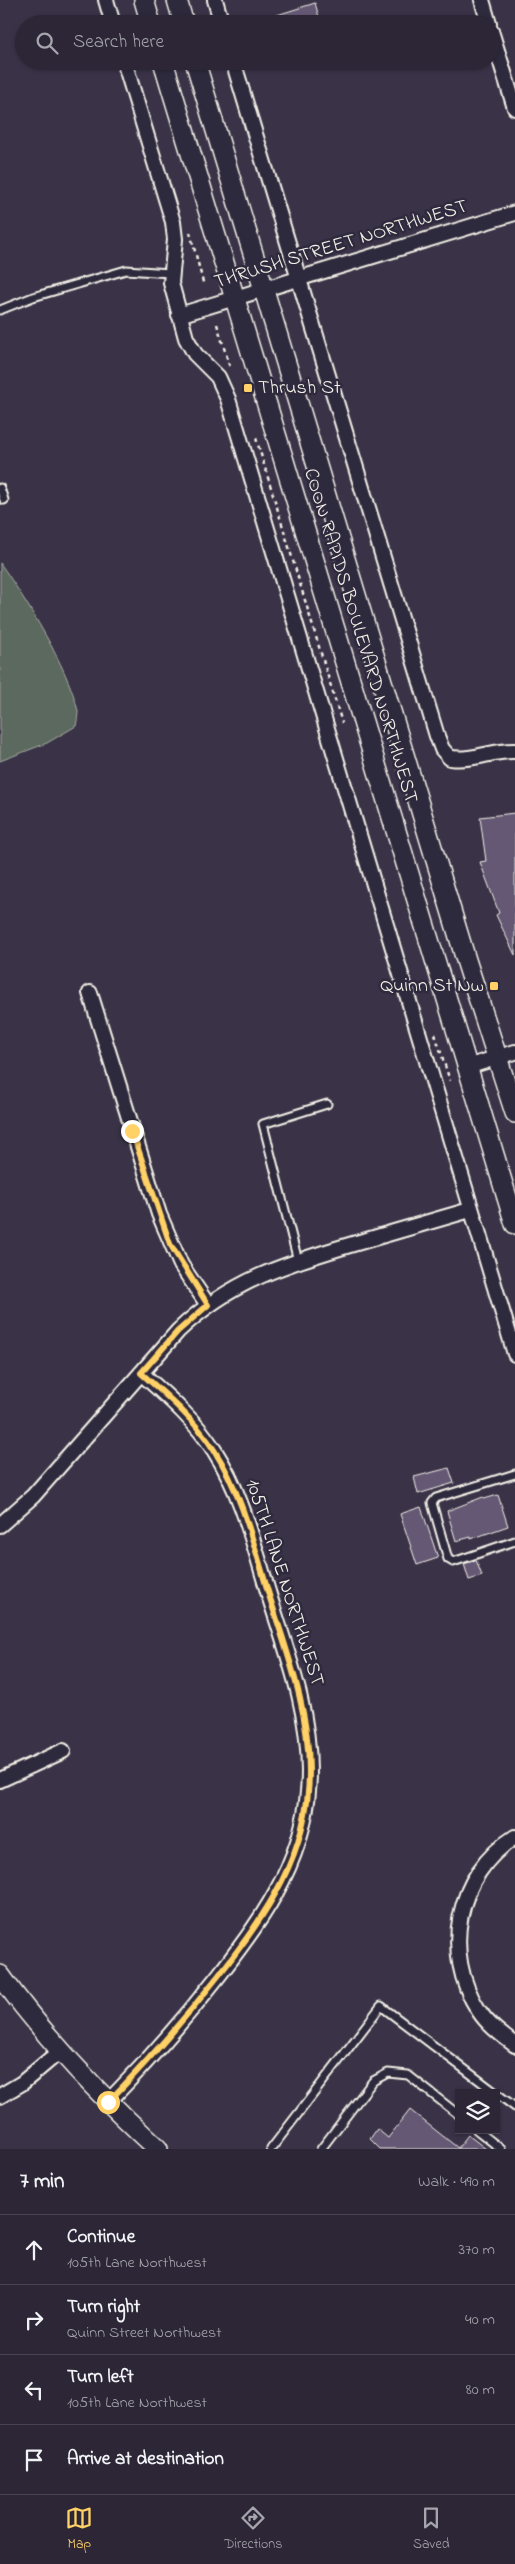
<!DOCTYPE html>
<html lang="en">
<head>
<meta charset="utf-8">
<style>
  body { margin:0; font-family:"Indie Flower",sans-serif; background:#383242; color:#f1f3f6 }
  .controls { position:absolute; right:15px; bottom:15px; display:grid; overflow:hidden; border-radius:0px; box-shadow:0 1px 4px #0004 }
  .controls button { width:45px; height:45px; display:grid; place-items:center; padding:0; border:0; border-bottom:1px solid #484351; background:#2c2636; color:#f1f3f6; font:25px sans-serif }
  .stop { position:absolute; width:15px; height:15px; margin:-11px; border:4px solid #ffd166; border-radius:50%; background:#fff }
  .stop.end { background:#ffd166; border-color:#fff; box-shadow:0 1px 5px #0008 }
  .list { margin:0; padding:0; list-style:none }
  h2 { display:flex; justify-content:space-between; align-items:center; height:65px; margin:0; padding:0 20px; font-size:21px }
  h2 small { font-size:16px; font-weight:400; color:#a6a5ad }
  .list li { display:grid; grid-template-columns:32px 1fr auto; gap:15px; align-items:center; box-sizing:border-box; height:70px; padding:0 20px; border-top:1px solid #484351 }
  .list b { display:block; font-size:19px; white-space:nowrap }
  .list p { margin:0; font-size:16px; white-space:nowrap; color:#a6a5ad }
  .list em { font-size:16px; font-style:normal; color:#a6a5ad }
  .icon { flex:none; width:28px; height:28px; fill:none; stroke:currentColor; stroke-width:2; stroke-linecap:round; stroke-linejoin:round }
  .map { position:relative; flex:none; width:515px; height:2149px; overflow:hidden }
  .search { position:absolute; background:#2c2636; box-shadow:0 1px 4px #0004; left:15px; right:15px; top:15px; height:55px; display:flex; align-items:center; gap:12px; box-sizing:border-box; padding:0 18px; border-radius:28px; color:#a6a5ad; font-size:19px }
  .sheet { height:345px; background:#2c2636 }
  nav { display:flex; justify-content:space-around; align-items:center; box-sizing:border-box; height:70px; border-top:1px solid #484351; background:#2c2636; font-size:14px; color:#a6a5ad }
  nav a { display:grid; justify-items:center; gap:2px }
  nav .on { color:#ffd166 }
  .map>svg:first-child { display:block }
  .green { fill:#5c695e; stroke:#a8ada3 }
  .building { fill:#655975; stroke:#f4f1e8 }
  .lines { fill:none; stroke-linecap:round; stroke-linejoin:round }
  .lane-casing { stroke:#f4f1e8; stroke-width:11 }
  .street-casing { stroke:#f4f1e8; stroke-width:18 }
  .secondary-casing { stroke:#f4f1e8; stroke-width:22 }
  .path { stroke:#f4f1e8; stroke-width:2.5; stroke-dasharray:4 4; stroke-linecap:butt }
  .lane { stroke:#2f2a3d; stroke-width:7 }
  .street { stroke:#2f2a3d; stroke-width:14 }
  .secondary { stroke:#2f2a3d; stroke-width:19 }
  .route { stroke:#ffd166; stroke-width:6 }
  .poi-dot { fill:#ffd166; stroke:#2f2a3d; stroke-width:2 }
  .labels { text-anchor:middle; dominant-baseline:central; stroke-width:5; stroke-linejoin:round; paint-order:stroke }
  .street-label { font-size:20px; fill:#f4f1e8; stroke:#2f2a3d }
  .poi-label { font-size:20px; fill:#f4f1e8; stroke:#2f2a3d; text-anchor:start }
</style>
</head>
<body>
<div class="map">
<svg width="515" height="2149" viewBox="0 0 515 2149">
  <rect width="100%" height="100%" fill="#3a3348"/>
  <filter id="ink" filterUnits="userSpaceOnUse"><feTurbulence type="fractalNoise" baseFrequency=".02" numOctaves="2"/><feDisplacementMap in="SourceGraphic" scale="10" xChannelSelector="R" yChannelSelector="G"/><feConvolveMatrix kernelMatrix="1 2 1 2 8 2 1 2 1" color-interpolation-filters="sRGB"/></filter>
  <g filter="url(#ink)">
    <path class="green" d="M0,563C26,600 68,667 78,711C78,715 77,721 76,726L47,743L0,761Z"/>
    <path class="building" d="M315,3L321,24H258V21Z
      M515,813V955L496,915L499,913L480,862L486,861L480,817Z
      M449,1468L454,1483L418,1494L414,1477Z
      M498,1495L508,1526L471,1539V1537L456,1541L447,1511L483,1497L484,1499Z
      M421,1507L438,1558L417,1565L400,1514Z
      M476,1560L482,1576L469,1580L464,1564Z
      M410,2110L458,2148L468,2135L486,2149H380L370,2139L377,2129L388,2138Z"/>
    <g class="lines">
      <g class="lane-casing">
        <path id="lane" d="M0,310L33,297L126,270L170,273
          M0,488L4,500
          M298,1261L263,1124L327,1104
          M515,1474L436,1498L432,1503L448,1559L453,1562L515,1541
          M496,2093L515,2107
          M477,2130L501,2149
          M271,2149L381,2006L496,2093
          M321,2149L373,2081L388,2073L408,2075L459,2115"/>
      </g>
      <g class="street-casing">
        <path id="street" d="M106,0L113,24
          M215,0L222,24
          M482,0L489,24
          M491,31L515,108
          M124,61L173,222L175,239L171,283L186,338L195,354L218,377L228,399L515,1354
          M233,61L437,736L442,749L450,758C476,761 491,750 515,751
          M179,315L515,213
          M90,993L159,1214L181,1265L208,1305
          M467,1067L515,1052
          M0,1525L33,1496L178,1331C230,1281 285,1264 353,1244C392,1233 431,1221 470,1210
          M0,1780L63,1751
          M515,1837C456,1874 441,1953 479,2011C488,2025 502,2035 515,2045
          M0,2096L22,2083L60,2051
          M108,2102C148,2061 184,2020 219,1975C267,1913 309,1854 309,1771C309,1709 287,1653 269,1595C254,1546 242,1493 214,1450C195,1420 168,1397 141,1373"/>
      </g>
      <g class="secondary-casing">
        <path id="secondary" d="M144,0L151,24
          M177,0L184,24
          M163,61L515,1224
          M195,61L466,960L515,1113
          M0,1975C46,2039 100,2096 158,2149"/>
      </g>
      <path class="path" d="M190,232L204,286
        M217,324L230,368
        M256,438L342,723
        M435,1034L450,1081"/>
      <use href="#lane" class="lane"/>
      <use href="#street" class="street"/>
      <use href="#secondary" class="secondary"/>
    </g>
  </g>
  <g class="lines" filter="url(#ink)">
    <path class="route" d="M108,2102C148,2061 184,2020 219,1975C267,1913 309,1854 309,1771C309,1709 287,1653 269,1595C254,1546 242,1493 214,1450C195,1420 168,1397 141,1373L178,1331L208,1305L170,1244L132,1131"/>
  </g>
  <g class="poi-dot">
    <rect x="243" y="383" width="10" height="10" rx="2.5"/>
    <rect x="489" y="981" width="10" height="10" rx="2.5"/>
  </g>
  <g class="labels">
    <g class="street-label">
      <text transform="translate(341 245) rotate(-17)">THRUSH STREET NORTHWEST</text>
      <text transform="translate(360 636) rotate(73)">COON RAPIDS BOULEVARD NORTHWEST</text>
      <text transform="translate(284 1583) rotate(72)">105TH LANE NORTHWEST</text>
    </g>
    <g class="poi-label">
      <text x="258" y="388">Thrush St</text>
      <text x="484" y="986" text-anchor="end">Quinn St Nw</text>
    </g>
  </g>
</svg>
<div class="controls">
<button><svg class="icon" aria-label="layers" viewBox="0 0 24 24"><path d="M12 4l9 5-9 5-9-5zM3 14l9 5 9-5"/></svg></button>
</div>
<div class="stop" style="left:108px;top:2102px"></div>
<div class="stop end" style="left:132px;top:1131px"></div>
<div class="search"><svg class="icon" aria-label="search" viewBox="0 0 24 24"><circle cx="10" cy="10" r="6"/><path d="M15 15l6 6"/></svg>Search here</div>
</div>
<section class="sheet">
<h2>7 min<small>Walk · 490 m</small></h2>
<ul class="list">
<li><svg class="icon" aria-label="ahead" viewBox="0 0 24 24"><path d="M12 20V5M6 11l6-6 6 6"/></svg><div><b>Continue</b><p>105th Lane Northwest</p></div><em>370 m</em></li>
<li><svg class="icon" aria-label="right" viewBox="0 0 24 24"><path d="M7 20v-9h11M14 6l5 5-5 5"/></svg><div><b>Turn right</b><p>Quinn Street Northwest</p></div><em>40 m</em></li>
<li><svg class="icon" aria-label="left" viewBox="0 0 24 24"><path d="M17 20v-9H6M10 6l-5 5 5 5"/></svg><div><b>Turn left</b><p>105th Lane Northwest</p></div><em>80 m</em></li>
<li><svg class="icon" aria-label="arrive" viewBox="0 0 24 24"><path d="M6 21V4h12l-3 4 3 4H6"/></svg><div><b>Arrive at destination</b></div></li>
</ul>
</section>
<nav>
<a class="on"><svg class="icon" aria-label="map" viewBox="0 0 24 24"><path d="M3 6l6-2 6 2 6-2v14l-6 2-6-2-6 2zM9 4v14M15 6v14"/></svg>Map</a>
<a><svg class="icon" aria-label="directions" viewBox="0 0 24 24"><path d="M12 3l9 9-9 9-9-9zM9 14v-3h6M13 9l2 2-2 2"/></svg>Directions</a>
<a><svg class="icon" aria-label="saved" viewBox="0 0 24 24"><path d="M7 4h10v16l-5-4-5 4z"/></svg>Saved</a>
</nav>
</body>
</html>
